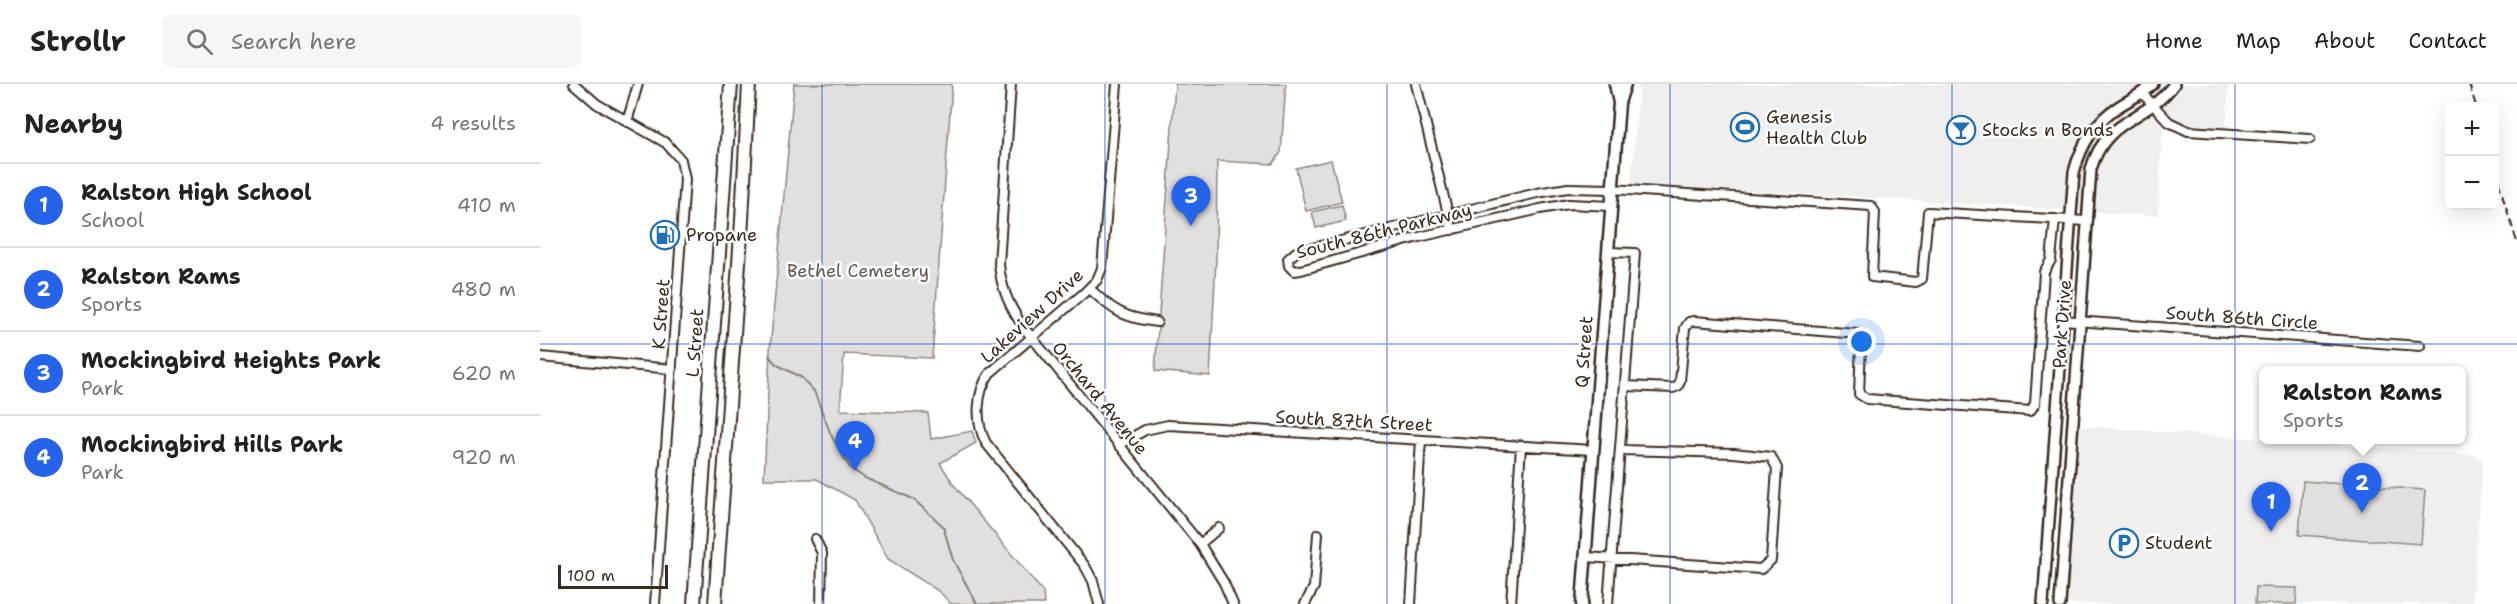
<!DOCTYPE html>
<html lang="en">
<head>
<meta charset="utf-8">
<style>
  body { margin:0; font-family:"Shantell Sans",sans-serif; background:#f6f6f6; color:#222 }
  .controls { position:absolute; right:18px; top:18px; display:grid; overflow:hidden; border-radius:9px; box-shadow:0 6px 24px #0002 }
  .controls button { width:54px; height:54px; display:grid; place-items:center; padding:0; border:0; border-bottom:2px solid #e0e0e0; background:#fff; color:#222; font:30px sans-serif }
  .scale { position:absolute; left:18px; bottom:15px; width:110px; box-sizing:border-box; padding-left:6px; border:3px solid #3b2a1e; border-top:0; font-size:16px; line-height:21px; white-space:nowrap; color:#3b2a1e; -webkit-text-stroke:4px #fff; paint-order:stroke }
  .you { position:absolute; left:1322px; top:258px; width:21px; height:21px; margin:-15px; border:4px solid #fff; border-radius:50%; background:#1a73e8; box-shadow:0 0 0 9px #1a73e833 }
  .badge { display:grid; place-items:center; width:39px; height:39px; border-radius:50%; background:#2563eb; color:#fff; font-size:20px; font-weight:700 }
  .pin { position:absolute; translate:-50% -50px; filter:drop-shadow(0 2px 3px #0008) }
  .pin::after { content:''; position:absolute; top:32px; width:21px; height:18px; background:inherit; clip-path:polygon(0 0,100% 0,50% 100%) }
  .popup { position:absolute; left:1719px; top:282px; width:207px; height:78px; box-sizing:border-box; display:grid; place-content:center; border-radius:9px; background:#fff; filter:drop-shadow(0 2px 4px #0005); font-size:20px; white-space:nowrap; color:#767676 }
  .popup b { font-size:22px; color:#222 }
  .popup::after { content:''; position:absolute; left:50%; top:100%; margin-left:-12px; border:12px solid transparent; border-top-color:#fff }
  .list { margin:0; padding:0; list-style:none }
  h2 { display:flex; justify-content:space-between; align-items:center; height:78px; margin:0; padding:0 24px; font-size:26px }
  h2 small { font-size:20px; font-weight:400; color:#767676 }
  .list li { display:grid; grid-template-columns:39px 1fr auto; gap:18px; align-items:center; box-sizing:border-box; height:84px; padding:0 24px; border-top:2px solid #e0e0e0 }
  .list b { display:block; font-size:22px; white-space:nowrap }
  .list p { margin:0; font-size:20px; white-space:nowrap; color:#767676 }
  .list em { font-size:20px; font-style:normal; color:#767676 }
  .icon { flex:none; width:33px; height:33px; fill:none; stroke:currentColor; stroke-width:2; stroke-linecap:round; stroke-linejoin:round }
  .map { position:relative; flex:none; width:1977px; height:520px; overflow:hidden }
  header { display:flex; align-items:center; gap:36px; box-sizing:border-box; height:84px; padding:0 30px; background:#fff; border-bottom:2px solid #e0e0e0 }
  header strong { font-size:28px }
  nav { display:flex; gap:33px; margin-inline-start:auto; font-size:21px }
  .search { width:420px; height:54px; background:#f6f6f6; display:flex; align-items:center; gap:15px; box-sizing:border-box; padding:0 21px; border-radius:9px; color:#767676; font-size:22px }
  main { display:flex }
  aside { flex:1; background:#fff }
  .map>svg:first-child { display:block }
  .built { fill:#f1efee }
  .green { fill:#e2e0de; stroke:#8e857e; stroke-width:1.5 }
  .lines { fill:none; stroke-linecap:round; stroke-linejoin:round }
  .stream { stroke:#887e77; stroke-width:2 }
  .minor-casing { stroke:#3b2a1e; stroke-width:12 }
  .tertiary-casing { stroke:#3b2a1e; stroke-width:14 }
  .secondary-casing { stroke:#3b2a1e; stroke-width:15 }
  .primary-casing { stroke:#3b2a1e; stroke-width:16 }
  .minor { stroke:#fff; stroke-width:8 }
  .tertiary { stroke:#fff; stroke-width:9 }
  .secondary { stroke:#fff; stroke-width:10 }
  .primary { stroke:#fff; stroke-width:12 }
  .rail { stroke:#3b2a1e; stroke-width:2; stroke-dasharray:9 4.5; stroke-linecap:butt }
  .grid { fill:none; stroke:#1d4ed8; stroke-width:1.5; stroke-opacity:0.55 }
  .labels { text-anchor:middle; dominant-baseline:central; stroke-width:5; stroke-linejoin:round; paint-order:stroke }
  .poi-label { font-size:18px; fill:#3b2a1e; stroke:#fff; text-anchor:start }
  .street-label { font-size:18px; fill:#3b2a1e; stroke:#fff }
  .park-label { font-size:18px; fill:#65584e; stroke:#fff }
</style>
</head>
<body>
<header>
<strong>Strollr</strong>
<div class="search"><svg class="icon" aria-label="search" viewBox="0 0 24 24"><circle cx="10" cy="10" r="6"/><path d="M15 15l6 6"/></svg>Search here</div>
<nav><a>Home</a><a>Map</a><a>About</a><a>Contact</a></nav>
</header>
<main>
<aside>
<h2>Nearby<small>4 results</small></h2>
<ul class="list">
<li><span class="badge">1</span><div><b>Ralston High School</b><p>School</p></div><em>410 m</em></li>
<li><span class="badge">2</span><div><b>Ralston Rams</b><p>Sports</p></div><em>480 m</em></li>
<li><span class="badge">3</span><div><b>Mockingbird Heights Park</b><p>Park</p></div><em>620 m</em></li>
<li><span class="badge">4</span><div><b>Mockingbird Hills Park</b><p>Park</p></div><em>920 m</em></li>
</ul>
</aside>
<div class="map">
<svg width="1977" height="520" viewBox="0 0 1977 520">
  <rect width="100%" height="100%" fill="#fff"/>
  <filter id="ink" filterUnits="userSpaceOnUse"><feTurbulence type="fractalNoise" baseFrequency=".0167" numOctaves="2"/><feDisplacementMap in="SourceGraphic" scale="12" xChannelSelector="R" yChannelSelector="G"/><feConvolveMatrix kernelMatrix="1 2 1 2 8 2 1 2 1" color-interpolation-filters="sRGB"/></filter>
  <g filter="url(#ink)">
    <path class="built" d="M1099,0H1689L1686,45L1623,42L1618,132L1304,112L1091,101Z
      M1532,341L1933,371L1943,376L1932,520H1520Z"/>
    <path class="green" d="M254,0H412L392,274L304,270L300,326L388,329L391,355L432,347L436,359L400,379L414,401L503,508L504,520H411L400,508L348,475L315,416L277,395H224L230,266Z
      M635,0H746L741,68L733,80L677,77L676,176L670,292L615,287Z
      M791,76L802,118L766,127L756,84Z
      M802,121L806,137L776,144L772,128Z
      M1763,397L1885,406L1881,460L1759,451Z
      M1716,503L1757,504L1756,520H1715Z"/>
    <g class="lines">
      <path class="stream" d="M229,272L236,280L262,294L274,307L291,351L310,384L325,394L373,415L403,442L413,476L437,520"/>
      <g class="minor-casing">
        <path id="minor" d="M34,0L57,20L126,59L141,76L145,95L115,520
          M471,0L459,180C461,205 470,225 485,245L660,460L684,499L693,520
          M876,0L912,146
          M1602,9L1629,38L1648,47L1770,55
          M87,38L98,0
          M1071,122L1029,120L1000,125L875,154L761,186L754,187L749,182L748,175L756,168L997,109L1028,104L1072,105L1331,122L1335,128L1332,193L1376,198L1382,195L1388,128L1546,137
          M1068,168L1095,169L1068,520
          M549,204C573,227 584,234 617,238
          M1522,236L1880,262
          M0,273L132,285
          M1085,302L1133,304L1138,302L1140,297L1145,244L1149,238L1154,237L1318,250L1321,260L1319,310L1327,315L1490,327L1495,320L1504,188L1511,176L1515,135
          M579,361L605,346L628,341L1053,366
          M275,455L282,469L281,520
          M660,460L679,444
          M1046,473L1221,485L1231,476L1237,384L1231,373L1194,369L1081,366
          M559,520L553,497L545,482L446,359C435,338 436,308 450,289L544,209L557,196L562,184L577,0
          M765,520L774,503L778,450
          M871,520L881,356
          M971,520L981,361"/>
      </g>
      <g class="tertiary-casing">
        <path id="tertiary" d="M1503,520L1534,88C1541,62 1554,38 1578,23C1590,15 1603,10 1613,0
          M1520,520L1551,85C1566,33 1607,37 1634,0"/>
      </g>
      <g class="secondary-casing">
        <path id="secondary" d="M1075,0L1079,19
          M1042,520L1079,19L1085,0"/>
      </g>
      <g class="primary-casing">
        <path id="primary" d="M154,520L191,0
          M175,520L202,136L209,0"/>
      </g>
      <use href="#minor" class="minor"/>
      <use href="#tertiary" class="tertiary"/>
      <use href="#secondary" class="secondary"/>
      <use href="#primary" class="primary"/>
      <path class="rail" d="M1929,0L1936,22
        M1954,84L1977,158"/>
    </g>
  </g>
  <path class="grid" d="M282,0V520M565,0V520M847,0V520M1130,0V520M1412,0V520M1695,0V520M0,260H1977"/>
  <defs>
    <g id="stadium-ring" transform="scale(1.5)"><circle r="9.5" fill="#fff" stroke="#1f6fb2" stroke-width="1.5"/><path d="M0-5a6.5 5 0 1 0 0 10a6.5 5 0 1 0 0-10ZM-3.5-1.8h7v3.6h-7Z" fill="#1f6fb2"/></g>
    <g id="bar-ring" transform="scale(1.5)"><circle r="9.5" fill="#fff" stroke="#1f6fb2" stroke-width="1.5"/><path d="M-6-5H6L.8 .8V4.5H3.5V6h-7V4.5H-.8V.8Z" fill="#1f6fb2"/></g>
    <g id="fuel-ring" transform="scale(1.5)"><circle r="9.5" fill="#fff" stroke="#1f6fb2" stroke-width="1.5"/><path d="M-5.5-6h7V0h2V4h1.3V-2.5L3-4.5l.8-.8L6-3V5H2.5V1h-1V6h-7ZM-4.2-4.7v3.2H.2V-4.7Z" fill="#1f6fb2"/></g>
    <g id="parking-ring" transform="scale(1.5)"><circle r="9.5" fill="#fff" stroke="#1f6fb2" stroke-width="1.5"/><path d="M-3.5-5.5H1a3.5 3.5 0 0 1 0 7H-1V5.5H-3.5ZM-1-3.4V-.6H.8a1.4 1.4 0 0 0 0-2.8Z" fill="#1f6fb2"/></g>
  </defs>
  <g fill-rule="evenodd">
    <use href="#stadium-ring" x="1205" y="43"/>
    <use href="#bar-ring" x="1421" y="46"/>
    <use href="#fuel-ring" x="125" y="151"/>
    <use href="#parking-ring" x="1584" y="459"/>
  </g>
  <g class="labels">
    <g class="poi-label">
      <text x="1226" y="33">Genesis<tspan x="1226" dy="21">Health Club</tspan></text>
      <text x="1442" y="46">Stocks n Bonds</text>
      <text x="146" y="151">Propane</text>
      <text x="1605" y="459">Student</text>
    </g>
    <g class="street-label">
      <text transform="translate(844 147) rotate(-14)">South 86th Parkway</text>
      <text transform="translate(121 230) rotate(-86)">K Street</text>
      <text transform="translate(492 232) rotate(-42)">Lakeview Drive</text>
      <text transform="translate(1702 234) rotate(4)">South 86th Circle</text>
      <text transform="translate(1522 240) rotate(-86)">Park Drive</text>
      <text transform="translate(155 259) rotate(-86)">L Street</text>
      <text transform="translate(1044 268) rotate(-86)">Q Street</text>
      <text transform="translate(560 314) rotate(51)">Orchard Avenue</text>
      <text transform="translate(814 337) rotate(3)">South 87th Street</text>
    </g>
    <g class="park-label">
      <text x="318" y="187">Bethel Cemetery</text>
    </g>
  </g>
</svg>
<div class="controls">
<button>+</button>
<button>−</button>
</div>
<div class="scale">100 m</div>
<div class="you"></div>
<div class="pin badge" style="left:1731px;top:448px">1</div>
<div class="pin badge" style="left:1822px;top:429px">2</div>
<div class="popup"><b>Ralston Rams</b>Sports</div>
<div class="pin badge" style="left:651px;top:142px">3</div>
<div class="pin badge" style="left:315px;top:387px">4</div>
</div>
</main>
</body>
</html>
